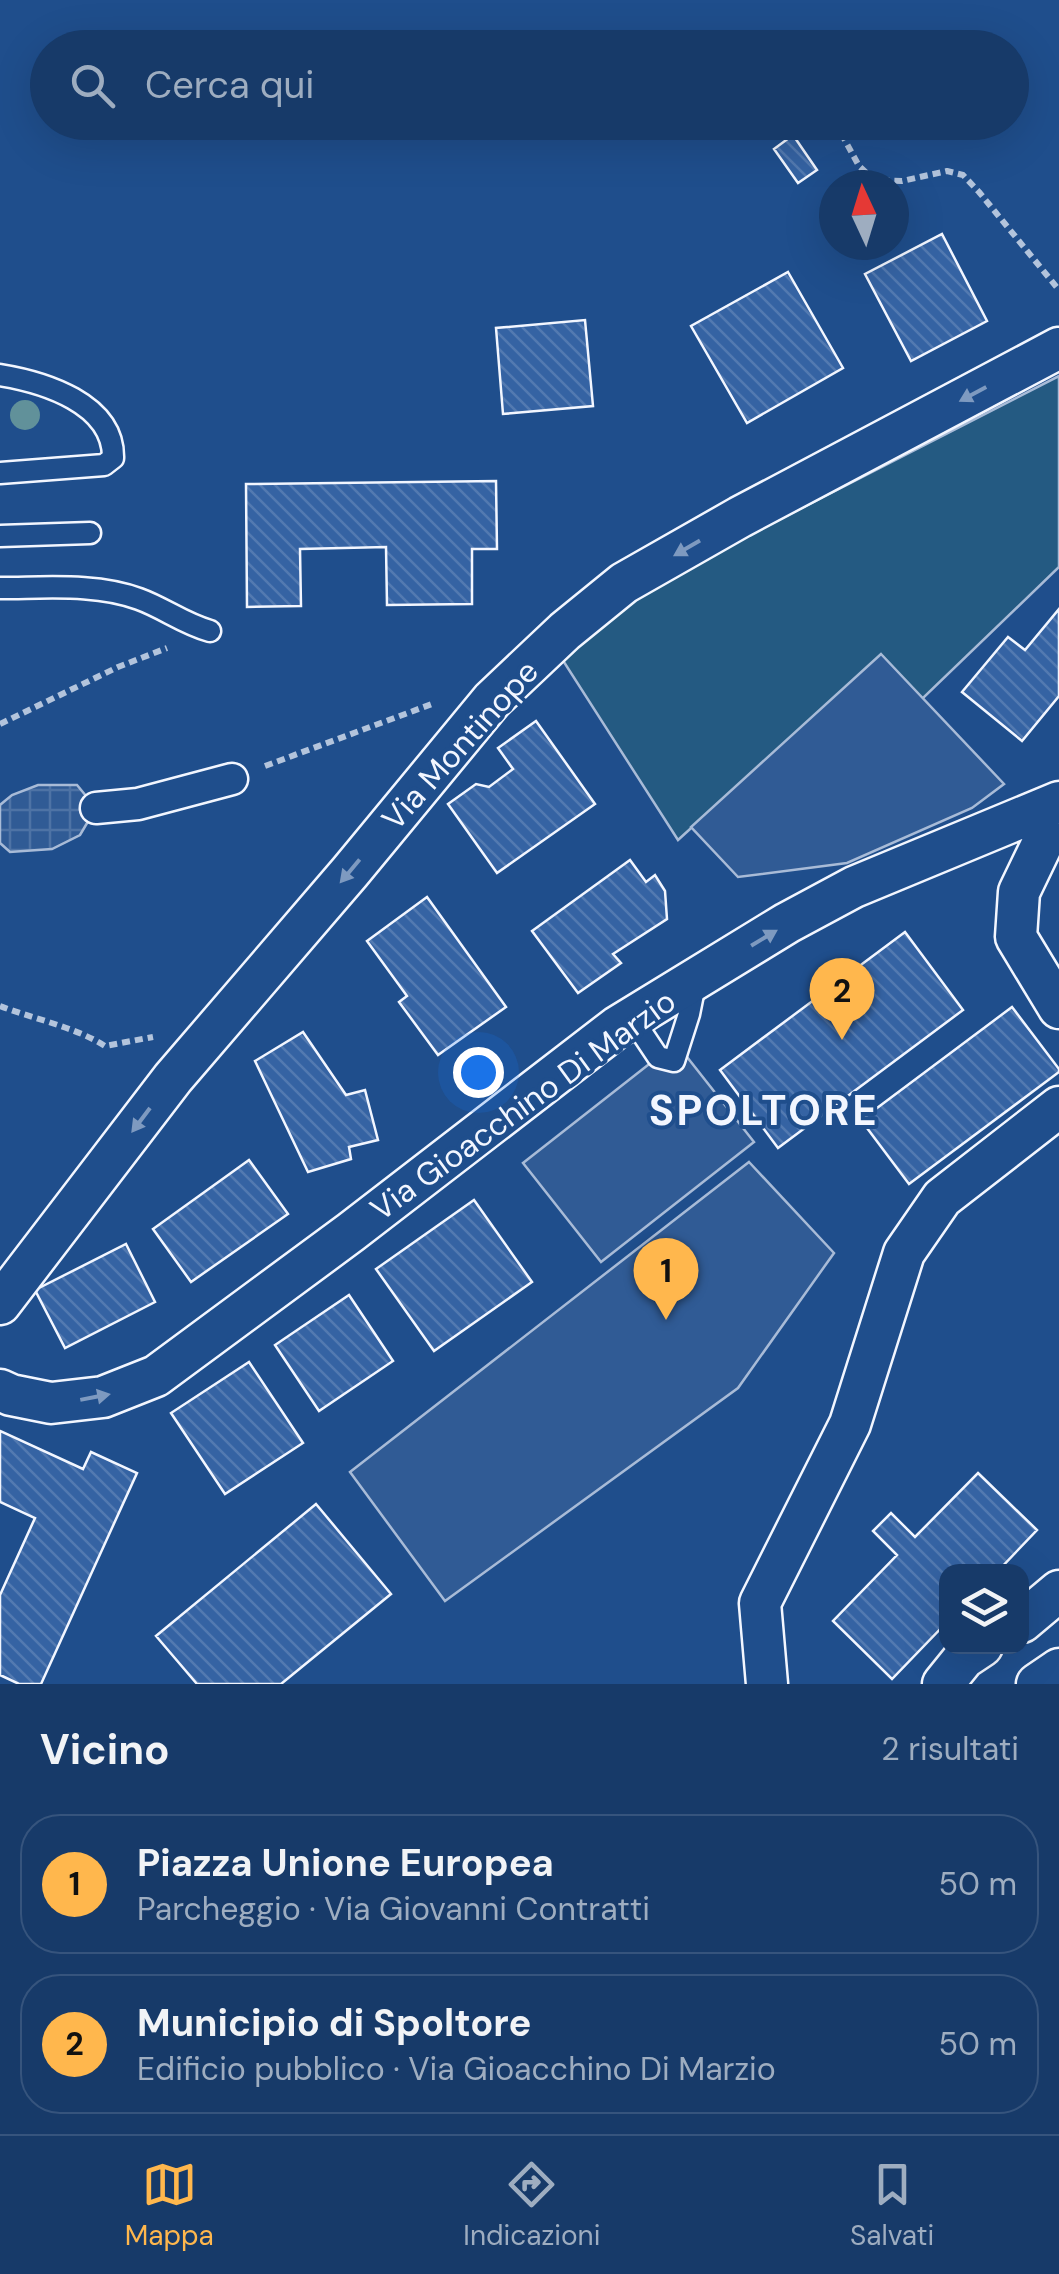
<!DOCTYPE html>
<html lang="it">
<head>
<meta charset="utf-8">
<style>
  body { margin:0; font-family:"DM Sans",sans-serif; background:#244571; color:#f1f3f6 }
  .controls { position:absolute; right:30px; bottom:30px; display:grid; overflow:hidden; border-radius:20px; box-shadow:0 10px 40px #0002 }
  .controls button { width:90px; height:90px; display:grid; place-items:center; padding:0; border:0; border-bottom:2px solid #36547d; background:#173a69; color:#f1f3f6; font:50px sans-serif }
  .compass { position:absolute; left:819px; top:170px; width:90px; height:90px; border-radius:50%; background:#173a69; box-shadow:0 10px 40px #0002; rotate:356deg }
  .you { position:absolute; left:478px; top:1072px; width:35px; height:35px; margin:-25px; border:8px solid #fff; border-radius:50%; background:#1a73e8; box-shadow:0 0 0 15px #1a73e833 }
  .badge { display:grid; place-items:center; width:65px; height:65px; border-radius:50%; background:#ffb74d; color:#111; font-size:32px; font-weight:700 }
  .pin { position:absolute; translate:-50% -82px; filter:drop-shadow(0 2px 5px #0008) }
  .pin::after { content:''; position:absolute; top:52px; width:35px; height:30px; background:inherit; clip-path:polygon(0 0,100% 0,50% 100%) }
  .list { margin:0; padding:0; list-style:none }
  h2 { display:flex; justify-content:space-between; align-items:center; height:130px; margin:0; padding:0 40px; font-size:42px }
  h2 small { font-size:32px; font-weight:400; color:#9eadc0 }
  .list li { display:grid; grid-template-columns:65px 1fr auto; gap:30px; align-items:center; box-sizing:border-box; height:140px; margin:0 20px 20px; padding:0 20px; border:2px solid #36547d; border-radius:40px }
  .list b { display:block; font-size:38px; white-space:nowrap }
  .list p { margin:0; font-size:32px; white-space:nowrap; color:#9eadc0 }
  .list em { font-size:32px; font-style:normal; color:#9eadc0 }
  .icon { flex:none; width:55px; height:55px; fill:none; stroke:currentColor; stroke-width:2; stroke-linecap:round; stroke-linejoin:round }
  .map { position:relative; flex:none; width:1059px; height:1684px; overflow:hidden }
  .search { position:absolute; background:#173a69; box-shadow:0 10px 40px #0002; left:30px; right:30px; top:30px; height:110px; display:flex; align-items:center; gap:25px; box-sizing:border-box; padding:0 35px; border-radius:55px; color:#9eadc0; font-size:38px }
  .sheet { height:450px; background:#173a69 }
  nav { display:flex; justify-content:space-around; align-items:center; box-sizing:border-box; height:140px; border-top:2px solid #36547d; background:#173a69; font-size:28px; color:#9eadc0 }
  nav a { display:grid; justify-items:center; gap:5px }
  nav .on { color:#ffb74d }
  .map>svg:first-child { display:block }
  .grass { fill:#245a82; stroke:#a8bbd7; stroke-width:2.5 }
  .parking { fill:#305b95; stroke:#a8bbd7; stroke-width:2.5 }
  .plaza { fill:url(#plaza-grid); stroke:#a8bbd7; stroke-width:2.5 }
  .building { fill:url(#building-back-hatch); stroke:#f2f6ff; stroke-width:2.5 }
  .lines { fill:none; stroke-linecap:round; stroke-linejoin:round }
  .service-casing { stroke:#f2f6ff; stroke-width:25 }
  .pedestrian-casing { stroke:#f2f6ff; stroke-width:35 }
  .minor-casing { stroke:#f2f6ff; stroke-width:45 }
  .path { stroke:#b3c4dc; stroke-width:6; stroke-dasharray:8 5; stroke-linecap:butt }
  .service { stroke:#1f4e8c; stroke-width:20 }
  .pedestrian { stroke:#1f4e8c; stroke-width:30 }
  .minor { stroke:#1f4e8c; stroke-width:40 }
  .tree { fill:#61919a }
  .oneway { fill:#7e9ac0 }
  .labels { text-anchor:middle; dominant-baseline:central; stroke-width:8; stroke-linejoin:round; paint-order:stroke }
  .street-label { font-size:32px; fill:#f2f6ff; stroke:#1f4e8c }
  .district-label { font-size:42px; font-weight:bold; letter-spacing:2.5px; fill:#f2f6ff; stroke:#1f4e8c }
</style>
</head>
<body>
<div class="map">
<svg width="1059" height="1684" viewBox="0 0 1059 1684">
  <defs>
    <pattern id="plaza-grid" width="8" height="8" patternUnits="userSpaceOnUse" patternTransform="scale(2.5)"><rect width="8" height="8" fill="#305b95"/><path d="M0 4h8M4 0v8" fill="none" stroke="#4e73a5"/></pattern>
    <pattern id="building-back-hatch" width="6" height="6" patternUnits="userSpaceOnUse" patternTransform="scale(2.5)"><rect width="6" height="6" fill="#3563a3"/><path d="M-1 5l2 2M0 0l6 6M5-1l2 2" fill="none" stroke="#537ab1"/></pattern>
  </defs>
  <rect width="100%" height="100%" fill="#1f4e8c"/>
  <path class="grass" d="M1059,376V567L922,699L881,655L678,840L562,659L638,592Z"/>
  <path class="parking" d="M881,654L1004,784L972,808L847,863L738,877L691,827Z
    M676,1043L754,1142L601,1262L523,1163Z
    M749,1162L834,1253L738,1388L445,1601L350,1472Z"/>
  <path class="plaza" d="M38,785H77L96,808L80,835L52,849L10,852L0,843V805L12,795Z"/>
  <path class="building" d="M793,135L817,170L798,183L774,149Z
    M942,234L987,321L911,361L865,274Z
    M788,272L843,368L747,423L691,326Z
    M585,320L593,406L503,414L496,328Z
    M496,481L497,549H472V604L387,605L386,547L300,549L301,606L247,607L246,484Z
    M1059,609V696L1022,741L962,692L1008,637L1025,650Z
    M536,721L595,804L497,873L448,804L476,784L489,787L513,769L498,748Z
    M630,860L646,882L655,875L665,891L667,919L613,954L621,963L578,993L532,931Z
    M427,897L506,1007L438,1055L399,1002L407,996L367,941Z
    M905,932L963,1010L778,1148L720,1070Z
    M1012,1007L1059,1069V1072L909,1184L861,1120Z
    M303,1032L346,1095L365,1090L378,1140L349,1147L351,1159L308,1172L255,1061Z
    M249,1160L288,1214L191,1282L153,1229Z
    M474,1200L532,1282L434,1351L376,1269Z
    M126,1244L155,1302L65,1348L35,1290Z
    M349,1295L393,1361L319,1411L275,1345Z
    M249,1362L303,1443L225,1494L171,1413Z
    M0,1431L83,1469L91,1452L137,1473L41,1684H19L0,1675V1595L35,1518L0,1502Z
    M978,1473L1037,1530L997,1572H946V1623L892,1679L833,1621L897,1555L873,1531L891,1513L915,1537Z
    M316,1504L391,1594L281,1684H197L156,1636Z"/>
  <g class="lines">
    <g class="service-casing">
      <path id="service" d="M0,375C43,382 114,403 113,458L104,465L0,473
        M0,536L90,533
        M0,588C45,588 97,583 139,599C164,608 184,624 210,631
        M632,1018L658,1057L674,1061L689,1014L696,979"/>
    </g>
    <g class="pedestrian-casing">
      <path id="pedestrian" d="M96,808L138,804L232,779"/>
    </g>
    <g class="minor-casing">
      <path id="minor" d="M1059,809L1019,892L1016,937L1059,1008
        M0,1304L173,1078L350,872L492,700L565,631L624,583L740,517L1059,348
        M0,1390L11,1395L51,1403L103,1397L156,1376L351,1232L617,1027L787,923L854,887L1059,802
        M1022,1622L1059,1591
        M767,1684L760,1603L850,1424L904,1253L942,1198L1059,1107
        M943,1684L964,1658L982,1646
        M1037,1684L1059,1669"/>
    </g>
    <path class="path" d="M696,37L732,48
      M835,122L859,166L874,180L902,181L947,171L963,175L979,192L1059,290
      M0,724L118,667L167,648
      M265,766L432,704
      M0,1006C34,1019 75,1027 105,1046L153,1037"/>
    <use href="#service" class="service"/>
    <use href="#pedestrian" class="pedestrian"/>
    <use href="#minor" class="minor"/>
  </g>
  <circle class="tree" cx="25" cy="415" r="15"/>
  <defs><path id="oneway-solid" d="M-6-.8H1V-3.2L6.5 0L1 3.2V.8H-6Z" transform="scale(2.5)"/></defs>
  <g class="oneway">
    <use href="#oneway-solid" transform="translate(973 394) rotate(152)"/>
    <use href="#oneway-solid" transform="translate(687 548) rotate(150)"/>
    <use href="#oneway-solid" transform="translate(350 871) rotate(130)"/>
    <use href="#oneway-solid" transform="translate(764 938) rotate(-31)"/>
    <use href="#oneway-solid" transform="translate(141 1120) rotate(127)"/>
    <use href="#oneway-solid" transform="translate(95 1397) rotate(-11)"/>
  </g>
  <g class="labels">
    <g class="street-label">
      <text transform="translate(460 745) rotate(-48)">Via Montinope</text>
      <text transform="translate(523 1105) rotate(-36)">Via Gioacchino Di Marzio</text>
    </g>
    <g class="district-label">
      <text x="764" y="1110">SPOLTORE</text>
    </g>
  </g>
</svg>
<div class="controls">
<button><svg class="icon" aria-label="layers" viewBox="0 0 24 24"><path d="M12 4l9 5-9 5-9-5zM3 14l9 5 9-5"/></svg></button>
</div>
<svg class="compass" viewBox="-18 -18 36 36"><path d="M0-13l5 13h-10z" fill="#e53935"/><path d="M0 13l5-13h-10z" fill="#9eadc0"/></svg>
<div class="you"></div>
<div class="pin badge" style="left:666px;top:1320px">1</div>
<div class="pin badge" style="left:842px;top:1040px">2</div>
<div class="search"><svg class="icon" aria-label="search" viewBox="0 0 24 24"><circle cx="10" cy="10" r="6"/><path d="M15 15l6 6"/></svg>Cerca qui</div>
</div>
<section class="sheet">
<h2>Vicino<small>2 risultati</small></h2>
<ul class="list">
<li><span class="badge">1</span><div><b>Piazza Unione Europea</b><p>Parcheggio · Via Giovanni Contratti</p></div><em>50 m</em></li>
<li><span class="badge">2</span><div><b>Municipio di Spoltore</b><p>Edificio pubblico · Via Gioacchino Di Marzio</p></div><em>50 m</em></li>
</ul>
</section>
<nav>
<a class="on"><svg class="icon" aria-label="map" viewBox="0 0 24 24"><path d="M3 6l6-2 6 2 6-2v14l-6 2-6-2-6 2zM9 4v14M15 6v14"/></svg>Mappa</a>
<a><svg class="icon" aria-label="directions" viewBox="0 0 24 24"><path d="M12 3l9 9-9 9-9-9zM9 14v-3h6M13 9l2 2-2 2"/></svg>Indicazioni</a>
<a><svg class="icon" aria-label="saved" viewBox="0 0 24 24"><path d="M7 4h10v16l-5-4-5 4z"/></svg>Salvati</a>
</nav>
</body>
</html>
